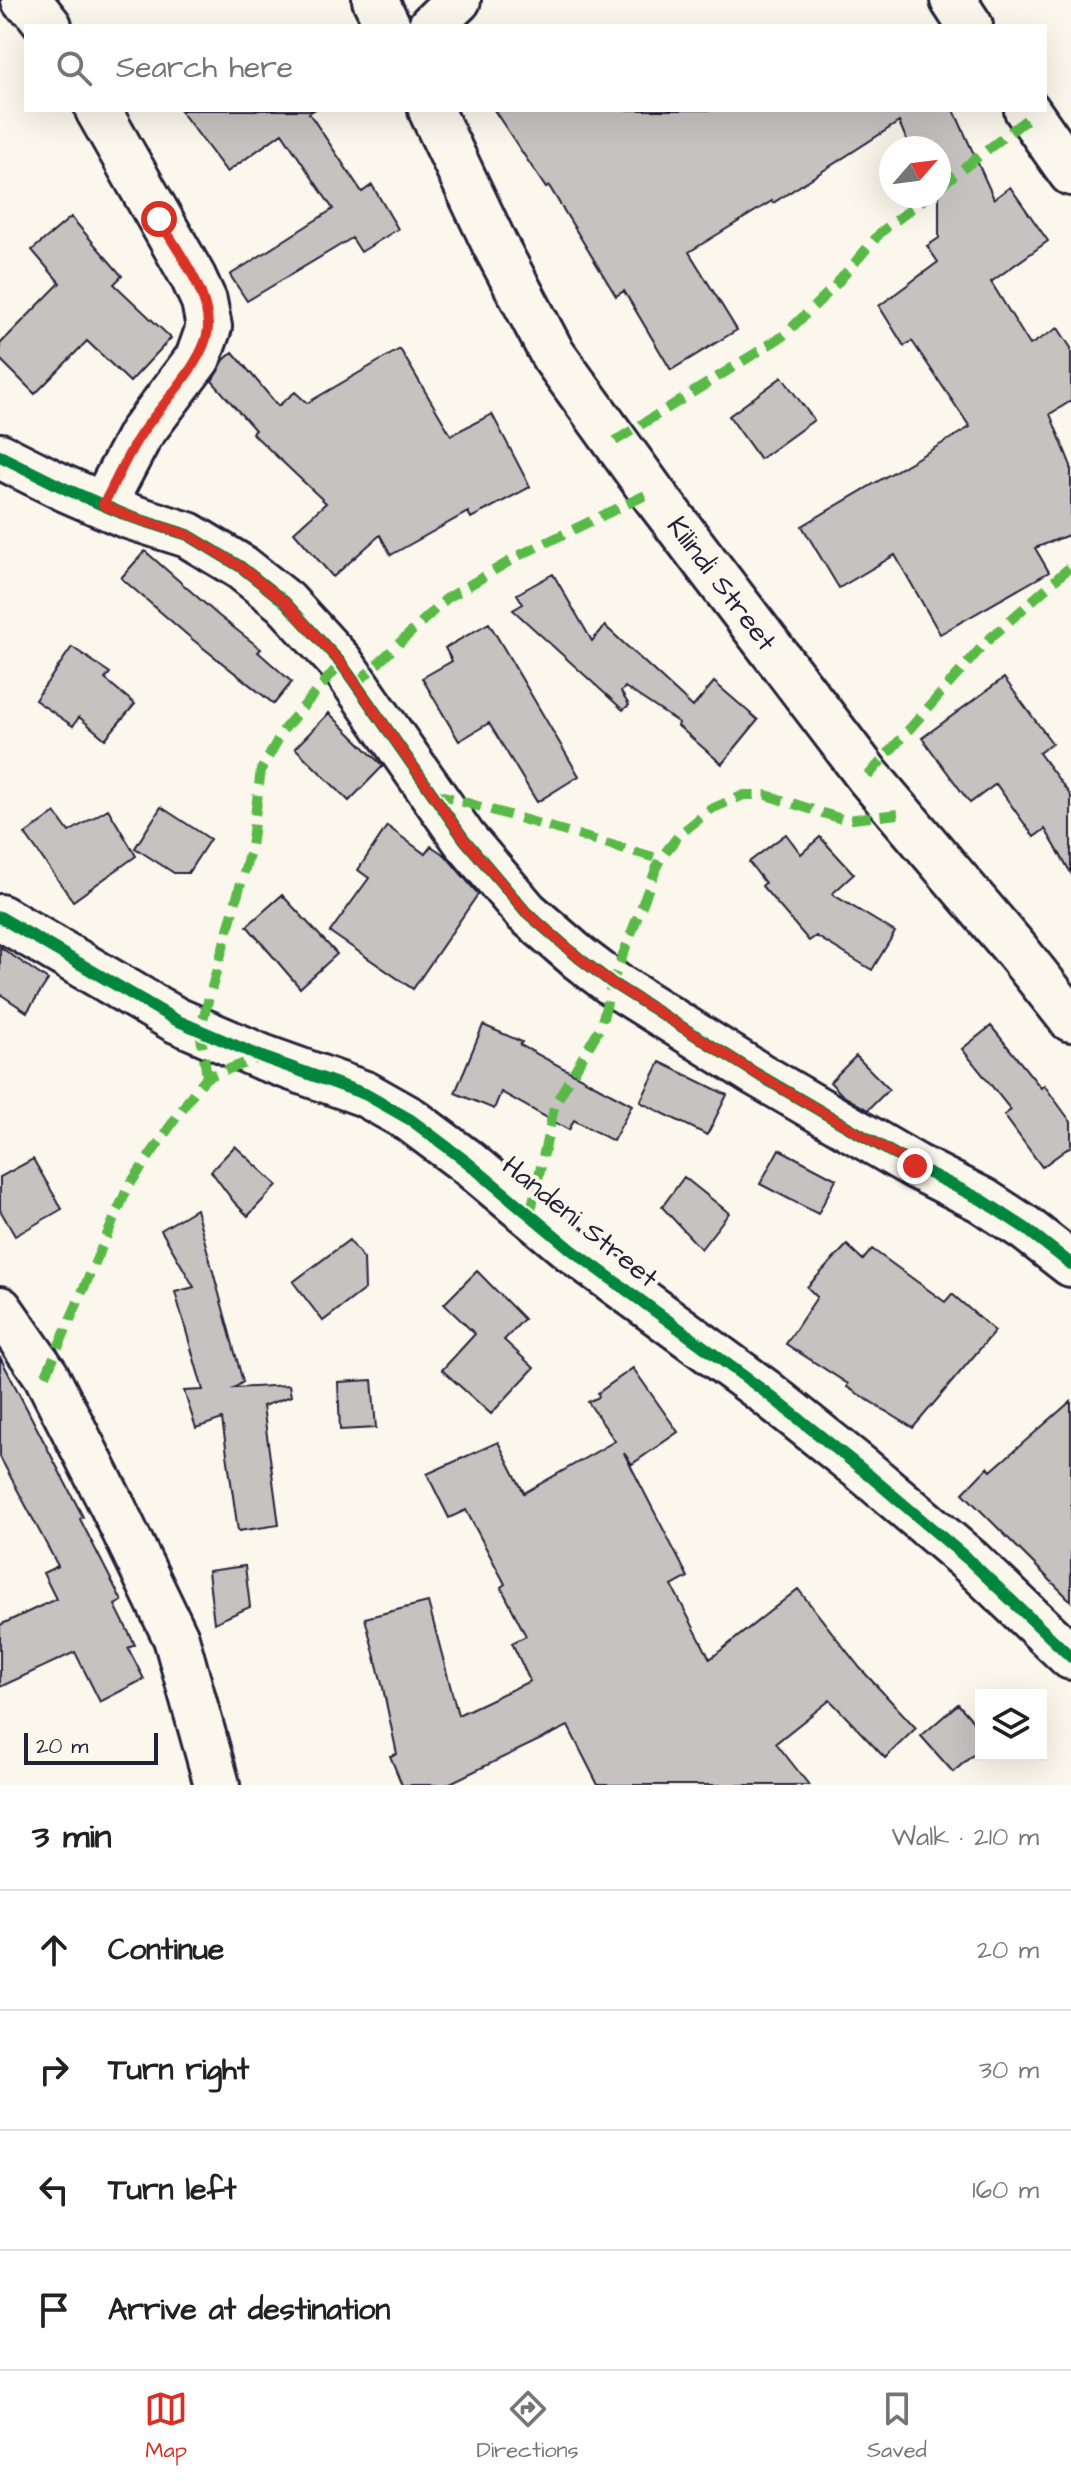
<!DOCTYPE html>
<html lang="en">
<head>
<meta charset="utf-8">
<style>
  body { margin:0; font-family:"Architects Daughter",sans-serif; background:#f6f6f6; color:#222 }
  .controls { position:absolute; right:24px; bottom:24px; display:grid; overflow:hidden; border-radius:0px; box-shadow:0 8px 32px #0002 }
  .controls button { width:72px; height:72px; display:grid; place-items:center; padding:0; border:0; border-bottom:2px solid #e0e0e0; background:#fff; color:#222; font:40px sans-serif }
  .compass { position:absolute; left:879px; top:136px; width:72px; height:72px; border-radius:50%; background:#fff; box-shadow:0 8px 32px #0002; rotate:62deg }
  .scale { position:absolute; left:24px; bottom:20px; width:134px; box-sizing:border-box; padding-left:8px; border:4px solid #22223b; border-top:0; font-size:22px; line-height:28px; white-space:nowrap; color:#22223b; -webkit-text-stroke:6px #fbf7ec; paint-order:stroke }
  .stop { position:absolute; width:24px; height:24px; margin:-18px; border:6px solid #d93025; border-radius:50%; background:#fff }
  .stop.end { background:#d93025; border-color:#fff; box-shadow:0 2px 8px #0008 }
  .list { margin:0; padding:0; list-style:none }
  h2 { display:flex; justify-content:space-between; align-items:center; height:104px; margin:0; padding:0 32px; font-size:34px }
  h2 small { font-size:26px; font-weight:400; color:#767676 }
  .list li { display:grid; grid-template-columns:52px 1fr auto; gap:24px; align-items:center; box-sizing:border-box; height:120px; padding:0 32px; border-top:2px solid #e0e0e0 }
  .list b { display:block; font-size:30px; white-space:nowrap }
  .list em { font-size:26px; font-style:normal; color:#767676 }
  .icon { flex:none; width:44px; height:44px; fill:none; stroke:currentColor; stroke-width:2; stroke-linecap:round; stroke-linejoin:round }
  .map { position:relative; flex:none; width:1071px; height:1785px; overflow:hidden }
  .search { position:absolute; background:#fff; box-shadow:0 8px 32px #0002; left:24px; right:24px; top:24px; height:88px; display:flex; align-items:center; gap:20px; box-sizing:border-box; padding:0 28px; border-radius:0px; color:#767676; font-size:30px }
  .sheet { height:584px; background:#fff }
  nav { display:flex; justify-content:space-around; align-items:center; box-sizing:border-box; height:112px; border-top:2px solid #e0e0e0; background:#fff; font-size:22px; color:#767676 }
  nav a { display:grid; justify-items:center; gap:4px }
  nav .on { color:#d93025 }
  .map>svg:first-child { display:block }
  .building { fill:#c6c2c0; stroke:#22223b; stroke-width:2 }
  .lines { fill:none; stroke-linecap:round; stroke-linejoin:round }
  .street-casing { stroke:#22223b; stroke-width:50 }
  .street { stroke:#fbf7ec; stroke-width:44 }
  .quiet { stroke:#58b947; stroke-width:10; stroke-dasharray:20 10; stroke-linecap:butt }
  .cycleway-casing { stroke:#fbf7ec; stroke-width:17 }
  .cycleway { stroke:#00873e; stroke-width:12 }
  .route { stroke:#d93025; stroke-width:10 }
  .labels { text-anchor:middle; dominant-baseline:central; stroke-width:8; stroke-linejoin:round; paint-order:stroke }
  .street-label { font-size:28px; fill:#22223b; stroke:#fbf7ec }
</style>
</head>
<body>
<div class="map">
<svg width="1071" height="1785" viewBox="0 0 1071 1785">
  <rect width="100%" height="100%" fill="#fbf7ec"/>
  <filter id="ink" filterUnits="userSpaceOnUse"><feTurbulence type="fractalNoise" baseFrequency=".0125" numOctaves="2"/><feDisplacementMap in="SourceGraphic" scale="16" xChannelSelector="R" yChannelSelector="G"/><feConvolveMatrix kernelMatrix="1 2 1 2 8 2 1 2 1" color-interpolation-filters="sRGB"/></filter>
  <g filter="url(#ink)">
    <path class="building" d="M180,110H314L309,113L362,192L372,185L398,229L361,252L352,238L247,301L230,275L333,209L282,133L227,172Z
      M494,110H954L994,199L1010,187L1048,241L991,282L1030,345L1058,328L1071,348V401L1050,414L1071,466V534L1035,548L1049,572L940,634L895,555L839,588L802,526L970,427L912,341L904,346L879,306L938,262L927,246L939,238V148H910L899,122L773,203L772,201L689,252L737,330L671,370L624,291L616,296L549,186L546,188Z
      M71,217L122,276L114,284L171,338L130,382L87,341L35,394L0,359V344L60,283L32,250Z
      M400,349L451,435L492,414L530,487L471,518L468,512L391,555L380,535L333,577L294,532L326,503L252,433L255,430L212,381L224,360L233,352L278,406L295,392L307,403Z
      M782,377L814,420L760,459L729,416Z
      M145,551L219,616L261,649L258,652L292,682L274,704L192,639L121,578Z
      M553,574L592,641L605,626L693,707L714,682L758,720L722,764L678,726L679,723L625,687L621,692L629,705L623,710L513,610L523,604L517,594Z
      M489,623L579,776L537,802L489,723L459,741L422,678L452,661L445,648Z
      M72,647L110,673L105,679L135,704L105,739L79,717L73,726L35,700Z
      M1004,678L1052,743L1039,753L1071,796V873L1045,829L1034,837L996,784L970,803L922,738Z
      M329,713L383,766L349,801L295,748Z
      M161,807L210,839L188,873H174L135,848Z
      M108,809L136,856L73,901L25,834L55,813L69,832Z
      M387,826L425,854L431,846L446,856L478,894L413,989L330,932L369,878L358,870Z
      M786,834L801,854L820,837L854,874L832,894L895,932L872,970L816,936L809,941L762,886L765,883L749,862Z
      M282,895L337,954L300,988L247,926Z
      M0,947L48,980L27,1012L0,994Z
      M483,1025L522,1042L520,1045L632,1105L613,1141L574,1120L569,1130L501,1092L494,1109L455,1093Z
      M991,1026L1041,1088L1044,1085L1071,1122V1146L1042,1167L1004,1115L1011,1110L962,1049Z
      M856,1056L889,1089L868,1110L842,1095L830,1082Z
      M660,1062L727,1095L707,1135L640,1102Z
      M235,1146L277,1185L248,1216L234,1202L211,1171Z
      M779,1149L836,1179L818,1214L760,1184Z
      M33,1159L62,1209L15,1236L0,1210V1177Z
      M684,1177L729,1213L701,1249L662,1207Z
      M196,1209L243,1382L234,1388L289,1385L291,1396L263,1406L279,1525L238,1531L222,1419L196,1428L184,1391L203,1390L175,1292L194,1287L161,1230Z
      M349,1240L364,1259L365,1289L323,1321L293,1282Z
      M847,1245L863,1260L872,1249L945,1302L952,1294L995,1331L913,1428L847,1387L848,1384L786,1344L817,1297L807,1287Z
      M477,1271L524,1319L504,1340L534,1368L491,1414L442,1370L475,1334L444,1304Z
      M0,1357L83,1517L80,1519L122,1601L115,1605L135,1645L128,1648L144,1679L100,1702L75,1652L0,1687V1625L56,1599L43,1573L58,1566L0,1457Z
      M633,1368L678,1432L632,1464L624,1453L688,1577L672,1586L710,1659L798,1589L860,1668L916,1728L885,1758L830,1700L776,1743L809,1785H598L568,1726L446,1785H402L390,1756L397,1754L383,1688L365,1618L428,1602L458,1715L530,1681L512,1643L526,1636L501,1587L505,1584L466,1510L449,1518L427,1474L498,1442L524,1493L615,1441L588,1402L599,1397L598,1393Z
      M372,1380L376,1428L340,1430L338,1382Z
      M1071,1401V1601L963,1493L988,1467L991,1471Z
      M245,1566L250,1607L214,1623L208,1571Z
      M958,1704L981,1730V1748L953,1772L921,1736Z"/>
    <g class="lines">
      <g class="street-casing">
        <g id="street">
          <path d="M24,0L33,6L49,26"/>
          <path d="M375,0L388,26"/>
          <path d="M953,0L970,26"/>
          <path d="M431,26L458,0"/>
          <path d="M98,110L193,277L204,301L209,327L198,358L140,435L103,505"/>
          <path id="s1" d="M431,110L495,245L553,355L652,492L868,776L1017,951L1071,1019"/>
          <path d="M1027,110L1071,173"/>
          <path d="M0,456L66,489L128,516L188,535L241,567L285,602L341,663L464,839L526,912L579,958L612,983L757,1074L915,1166L982,1200L1025,1228L1071,1264"/>
          <path d="M0,917L176,1020L262,1057L365,1094L411,1120L467,1162L572,1250L764,1391L863,1470L970,1561L1071,1657"/>
          <path d="M0,1309L46,1375L112,1505L176,1638L217,1785"/>
        </g>
      </g>
      <use href="#street" class="street"/>
      <path class="quiet" d="M939,187L1031,116
        M615,441L783,336L833,288L881,232L928,196
        M355,685L446,599L520,555L652,492
        M868,776L987,641L1071,566
        M433,793L660,859
        M207,1077L200,1030L251,847L261,770L284,729L341,663
        M530,1215L555,1104L601,1026L612,983L660,859L679,835L711,809L744,795H766L845,820L898,814
        M46,1375L128,1187L196,1089L207,1077L262,1057"/>
      <g class="cycleway-casing">
        <path id="cycleway" d="M0,456L66,489L128,516L188,535L241,567L285,602L341,663L464,839L526,912L579,958L612,983L757,1074L915,1166L982,1200L1025,1228L1071,1264
          M0,917L176,1020L262,1057L365,1094L411,1120L467,1162L572,1250L764,1391L863,1470L970,1561L1071,1657"/>
      </g>
      <use href="#cycleway" class="cycleway"/>
    </g>
  </g>
  <g class="lines" filter="url(#ink)">
    <path class="route" d="M159,219C177,251 207,287 208,325C209,358 159,407 141,434C126,456 116,482 103,505L128,516L188,535L241,567L285,602L341,663L464,839L526,912L579,958L612,983L757,1074L915,1166"/>
  </g>
  <g class="labels">
    <g class="street-label">
      <text stroke="none"><textPath href="#s1" startOffset="558">Kilindi Street</textPath></text>
      <text transform="translate(580 1222) rotate(39)">Handeni Street</text>
    </g>
  </g>
</svg>
<div class="controls">
<button><svg class="icon" aria-label="layers" viewBox="0 0 24 24"><path d="M12 4l9 5-9 5-9-5zM3 14l9 5 9-5"/></svg></button>
</div>
<svg class="compass" viewBox="-18 -18 36 36"><path d="M0-13l5 13h-10z" fill="#e53935"/><path d="M0 13l5-13h-10z" fill="#767676"/></svg>
<div class="scale">20 m</div>
<div class="stop" style="left:159px;top:219px"></div>
<div class="stop end" style="left:915px;top:1166px"></div>
<div class="search"><svg class="icon" aria-label="search" viewBox="0 0 24 24"><circle cx="10" cy="10" r="6"/><path d="M15 15l6 6"/></svg>Search here</div>
</div>
<section class="sheet">
<h2>3 min<small>Walk · 210 m</small></h2>
<ul class="list">
<li><svg class="icon" aria-label="ahead" viewBox="0 0 24 24"><path d="M12 20V5M6 11l6-6 6 6"/></svg><div><b>Continue</b></div><em>20 m</em></li>
<li><svg class="icon" aria-label="right" viewBox="0 0 24 24"><path d="M7 20v-9h11M14 6l5 5-5 5"/></svg><div><b>Turn right</b></div><em>30 m</em></li>
<li><svg class="icon" aria-label="left" viewBox="0 0 24 24"><path d="M17 20v-9H6M10 6l-5 5 5 5"/></svg><div><b>Turn left</b></div><em>160 m</em></li>
<li><svg class="icon" aria-label="arrive" viewBox="0 0 24 24"><path d="M6 21V4h12l-3 4 3 4H6"/></svg><div><b>Arrive at destination</b></div></li>
</ul>
</section>
<nav>
<a class="on"><svg class="icon" aria-label="map" viewBox="0 0 24 24"><path d="M3 6l6-2 6 2 6-2v14l-6 2-6-2-6 2zM9 4v14M15 6v14"/></svg>Map</a>
<a><svg class="icon" aria-label="directions" viewBox="0 0 24 24"><path d="M12 3l9 9-9 9-9-9zM9 14v-3h6M13 9l2 2-2 2"/></svg>Directions</a>
<a><svg class="icon" aria-label="saved" viewBox="0 0 24 24"><path d="M7 4h10v16l-5-4-5 4z"/></svg>Saved</a>
</nav>
</body>
</html>
